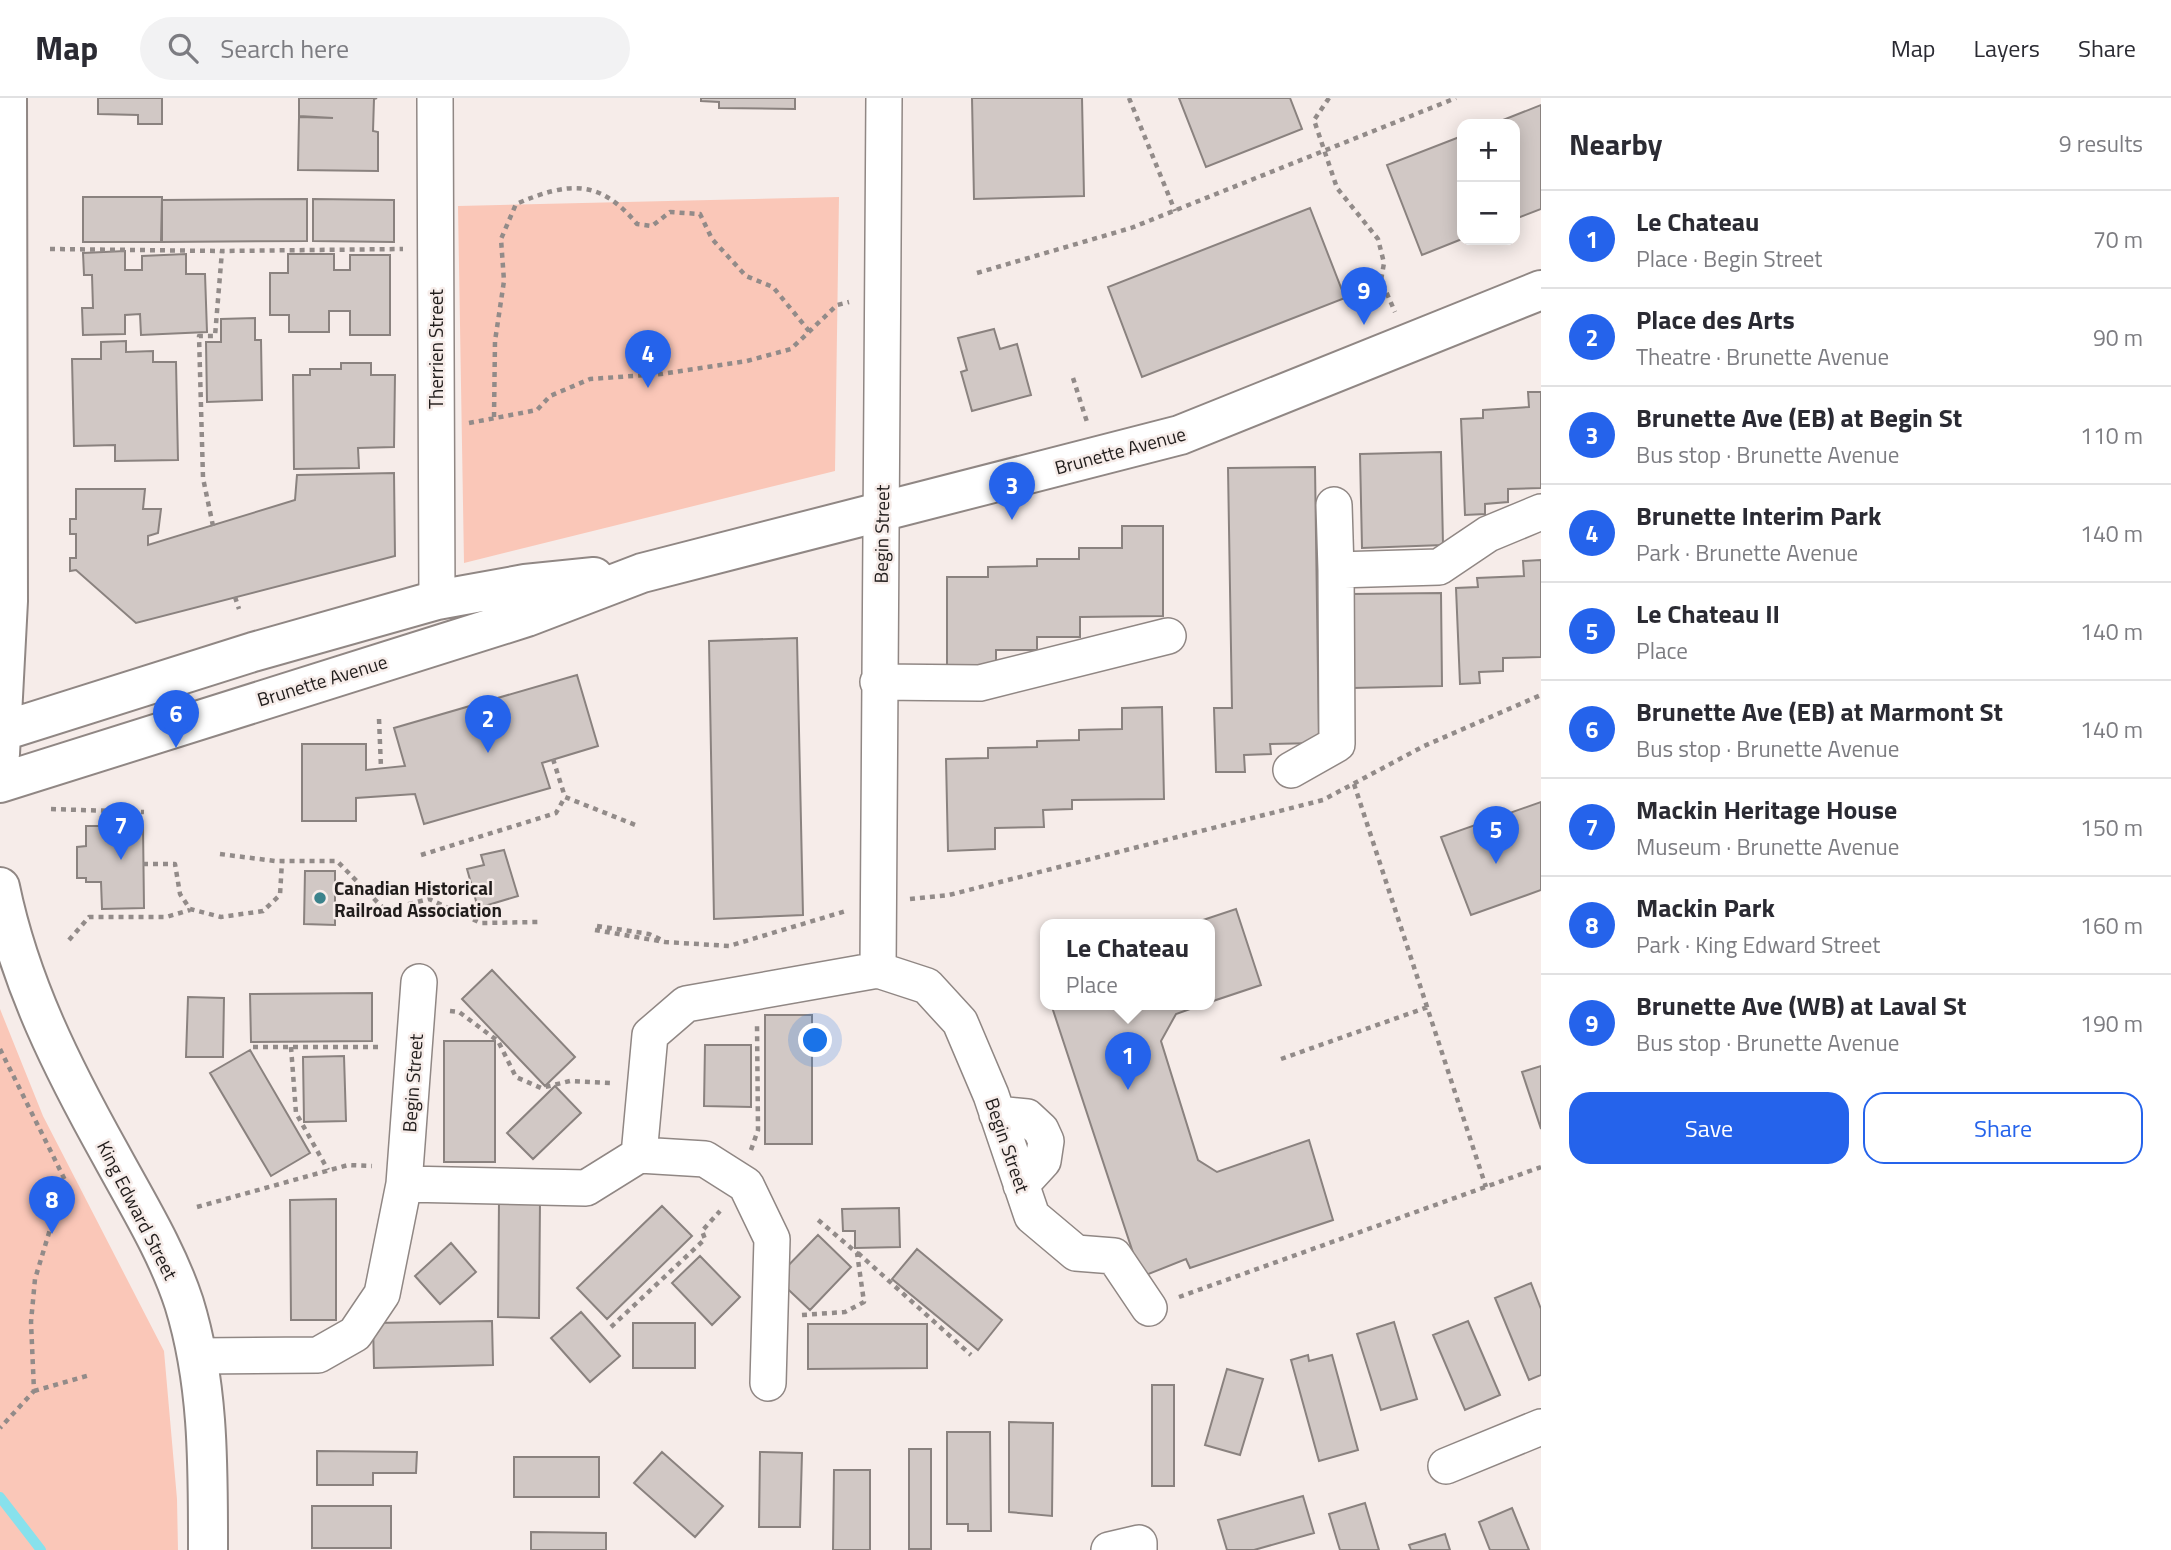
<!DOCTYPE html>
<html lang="en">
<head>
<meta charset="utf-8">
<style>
  body { margin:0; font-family:"Titillium Web",sans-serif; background:#f2f2f3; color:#2b2b33 }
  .controls { position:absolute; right:21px; top:21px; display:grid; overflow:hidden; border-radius:14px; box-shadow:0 4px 18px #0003 }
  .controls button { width:63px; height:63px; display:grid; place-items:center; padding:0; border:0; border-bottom:2px solid #e1e1e2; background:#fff; color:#2b2b33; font:35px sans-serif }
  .you { position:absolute; left:816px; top:943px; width:24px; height:24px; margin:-18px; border:5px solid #fff; border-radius:50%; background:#1a73e8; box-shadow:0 0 0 10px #1a73e833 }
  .badge { display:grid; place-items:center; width:46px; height:46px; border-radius:50%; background:#2563eb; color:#fff; font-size:23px; font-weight:700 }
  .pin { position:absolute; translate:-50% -58px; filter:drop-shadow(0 2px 4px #0008) }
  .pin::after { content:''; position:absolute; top:37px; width:24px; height:21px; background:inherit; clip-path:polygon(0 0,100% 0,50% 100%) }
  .popup { position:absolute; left:1040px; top:821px; width:175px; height:91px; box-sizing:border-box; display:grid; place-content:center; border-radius:14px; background:#fff; filter:drop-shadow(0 2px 5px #0005); font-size:23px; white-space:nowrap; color:#7c7c81 }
  .popup b { font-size:26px; color:#2b2b33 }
  .popup::after { content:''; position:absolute; left:50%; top:100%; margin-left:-14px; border:14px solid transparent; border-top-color:#fff }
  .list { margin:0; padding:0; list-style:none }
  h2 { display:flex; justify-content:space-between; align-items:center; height:91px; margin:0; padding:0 28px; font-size:30px }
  h2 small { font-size:23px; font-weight:400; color:#7c7c81 }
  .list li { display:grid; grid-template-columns:46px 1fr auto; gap:21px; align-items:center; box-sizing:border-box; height:98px; padding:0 28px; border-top:2px solid #e1e1e2 }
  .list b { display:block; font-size:26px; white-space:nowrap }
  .list p { margin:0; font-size:23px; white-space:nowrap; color:#7c7c81 }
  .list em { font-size:23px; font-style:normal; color:#7c7c81 }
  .actions { display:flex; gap:14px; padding:21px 28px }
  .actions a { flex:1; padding:16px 0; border:2px solid #2563eb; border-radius:21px; text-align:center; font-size:24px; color:#2563eb }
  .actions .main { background:#2563eb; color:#fff }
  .icon { flex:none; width:38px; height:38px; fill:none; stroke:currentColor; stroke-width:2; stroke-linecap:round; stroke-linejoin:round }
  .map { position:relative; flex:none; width:1541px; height:1452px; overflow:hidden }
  header { display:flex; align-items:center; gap:42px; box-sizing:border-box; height:98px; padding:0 35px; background:#fff; border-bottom:2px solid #e1e1e2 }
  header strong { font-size:33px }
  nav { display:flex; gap:38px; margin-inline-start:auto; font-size:24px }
  .search { width:490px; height:63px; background:#f2f2f3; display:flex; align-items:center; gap:18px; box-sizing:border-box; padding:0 24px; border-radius:38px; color:#7c7c81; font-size:26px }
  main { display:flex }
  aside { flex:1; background:#fff }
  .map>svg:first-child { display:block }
  .green { fill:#fac7b8 }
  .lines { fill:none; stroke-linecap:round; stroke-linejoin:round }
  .stream { stroke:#88e1ec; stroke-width:10 }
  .building { fill:#d1c8c5; stroke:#8a827f; stroke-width:2 }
  .minor-casing { stroke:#908784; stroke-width:38 }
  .major-casing { stroke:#908784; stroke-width:42 }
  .path { stroke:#928b89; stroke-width:4.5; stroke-dasharray:5 5; stroke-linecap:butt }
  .minor { stroke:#fff; stroke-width:35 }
  .major { stroke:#fff; stroke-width:38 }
  .poi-dot { fill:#3c838c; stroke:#f6ece9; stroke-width:2.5 }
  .labels { text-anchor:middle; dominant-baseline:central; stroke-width:5; stroke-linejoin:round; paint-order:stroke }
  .street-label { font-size:19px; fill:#211d1c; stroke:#f6ece9 }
  .poi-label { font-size:19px; font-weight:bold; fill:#211d1c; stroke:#f6ece9; text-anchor:start }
</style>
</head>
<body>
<header>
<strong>Map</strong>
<div class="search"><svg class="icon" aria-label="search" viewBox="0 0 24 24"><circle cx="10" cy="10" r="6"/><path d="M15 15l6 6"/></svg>Search here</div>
<nav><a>Map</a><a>Layers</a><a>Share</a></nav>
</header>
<main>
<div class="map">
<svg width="1541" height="1452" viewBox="0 0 1541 1452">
  <rect width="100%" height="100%" fill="#f6ece9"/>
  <path class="green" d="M839,99L835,373L464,465L458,108Z
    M0,911L43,1018L164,1253L177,1401L178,1452H0Z"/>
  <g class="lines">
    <path class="stream" d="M0,1399L41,1452"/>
  </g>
  <path class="building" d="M98,0H162V26H138V17L98,16Z
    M299,0H377L374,1L373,33L378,34V73L298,72L299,19L333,20L299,18Z
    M701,0H795V11L719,10V4L701,3Z
    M972,0H1082L1084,98L974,101Z
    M1179,0H1290L1302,31L1206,69Z
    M1541,7V111L1515,121V26H1493Z
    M1462,38V141L1422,157L1387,67Z
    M83,99H162L161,144H83Z
    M307,101V143L162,144V102Z
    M313,101L394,102V144L313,143Z
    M1310,110L1345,200L1142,279L1108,189Z
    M125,153V172H142V158L186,156V176H205L207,234L141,237L140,216L125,217V236L83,237L82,210H93L92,177H84L83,155Z
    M288,156H334V172H350V157H390V237H350V213H329V234H289V217H270V175H288Z
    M255,220V242H261L262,302L207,304L206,244H221V221Z
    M994,231L1000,251L1017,246L1031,297L972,313L961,274L967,272L958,240Z
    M126,243V254L153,253V264H176L178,362L115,363V347L74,348L72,261H101V244Z
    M341,265H371V277H395L394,349L358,350L359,370L294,371L293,277H310V271H341Z
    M1528,294H1541V390L1508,391V404L1485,406V416L1465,417L1461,321L1483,320V312L1529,309Z
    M1441,354L1443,447L1362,450L1360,356Z
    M1315,369L1319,645L1270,646L1271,656L1244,657L1245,674H1216L1214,610H1232L1228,370Z
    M394,375L395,458L136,525L76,472L70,473V460H76V436H70V421H76V391H145L143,411H161L158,435L148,438V447L295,402L297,377Z
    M1122,428H1163V518L1080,519V539H1037V552H996V571H947V479H988V469L1037,468V461H1079V450H1122Z
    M1541,462V559L1503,560V573L1479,574L1480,585L1460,586L1456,490L1478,489L1477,480L1524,478L1523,463Z
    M1441,495L1442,588L1352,590L1351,496Z
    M797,540L803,817L714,821L709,543Z
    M577,577L598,648L542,665L550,690L424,726L415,696L356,700V723H302V646H366V672L405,668L394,630Z
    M1162,609L1164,701L1072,702V711L1043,712L1044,729L995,730V751L948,753L946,661L988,660V650L1037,649V643L1079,642V632L1122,631V610Z
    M1541,704V792L1471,817L1441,739Z
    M86,728H143L144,810L102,811L101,784H86V780H77V749L86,748Z
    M504,752L518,798L478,810L467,771L484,767L481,757Z
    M305,773H335V827L304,826Z
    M1236,811L1261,887L1210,904V826H1191Z
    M492,872L575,959L545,988L462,901Z
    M372,895V943L251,944L250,896Z
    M188,899L224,900L223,959H186Z
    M1051,906H1204L1176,916L1161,943L1198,1062L1217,1074L1309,1042L1333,1122L1190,1170L1186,1161L1141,1179Z
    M765,917H812V1046H765Z
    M444,943H495V1064H444Z
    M705,947H751V1009L704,1008Z
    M250,952L310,1055L271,1078L210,975Z
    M344,958L346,1023L304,1024L303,959Z
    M1541,968V1031L1522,974Z
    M555,988L581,1015L533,1061L507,1035Z
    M336,1101V1222H291L290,1102Z
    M499,1102L540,1103L539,1220L498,1219Z
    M662,1108L692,1138L607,1221L577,1190Z
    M899,1110L900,1149L855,1150V1133H843L842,1111Z
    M818,1137L851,1169L810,1212L776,1180Z
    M451,1145L476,1174L440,1206L415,1178Z
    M917,1151L1002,1222L978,1252L892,1181Z
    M700,1158L740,1199L712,1227L672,1185Z
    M1531,1185L1541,1211V1277L1529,1282L1495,1200Z
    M581,1214L620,1258L590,1284L551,1240Z
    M492,1223L493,1267L374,1270L373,1225Z
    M1468,1223L1500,1297L1465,1312L1433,1237Z
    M1394,1224L1417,1301L1381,1312L1357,1236Z
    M633,1225H695V1270H633Z
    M808,1226H927V1270L808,1271Z
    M1308,1257L1309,1263L1332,1257L1358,1352L1319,1363L1291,1262Z
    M1227,1271L1263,1281L1240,1357L1205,1347Z
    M1152,1287H1174V1388H1152Z
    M1009,1324L1053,1325L1052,1418L1009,1414Z
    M947,1334H990L991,1433H968V1426H947Z
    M909,1351H931V1451H909Z
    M317,1353L417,1354L416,1375H373V1387H317Z
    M662,1354L723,1408L695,1439L634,1385Z
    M760,1354L802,1355L800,1429H759Z
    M514,1359H599V1399H514Z
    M834,1372H870V1452H833Z
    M1303,1398L1314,1435L1254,1452H1227L1218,1422Z
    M1365,1405L1379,1452H1340L1329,1416Z
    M312,1408H391V1450H312Z
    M1512,1410L1529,1452H1490L1479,1424Z
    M531,1434L606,1435V1452H531Z
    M1445,1436L1450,1452H1411L1409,1447Z"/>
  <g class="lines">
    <g class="minor-casing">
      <path id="minor" d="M435,0L437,502
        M1334,407L1336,472
        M878,584L980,585L1168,538
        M1291,672L1337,646L1336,472L1439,469L1488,436L1541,414
        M878,872L884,0
        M997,1016L1027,1019L1041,1032L1046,1043L1043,1063L1021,1087
        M639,1057L705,1061L746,1087L772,1141L768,1285
        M404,1086L586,1090L639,1057L650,937L686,906L878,872L927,888L960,924L991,997L1032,1118L1076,1155L1114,1158L1149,1210
        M197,1258L318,1257L355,1236L382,1196L404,1086L419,884
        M1446,1368L1541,1329
        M1109,1452L1139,1445V1452"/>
    </g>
    <g class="major-casing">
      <path id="major" d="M0,634L253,554L437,502L525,486L594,479
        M0,656L8,503L7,0
        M0,685L527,519L642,475L1180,337L1541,192
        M0,789C20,886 63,971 111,1057C137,1105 167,1153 184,1205C209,1286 208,1368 208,1452"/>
    </g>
    <path class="path" d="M1129,0L1175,113
      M1329,0L1314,22L1337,90L1378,141L1384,165L1381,182L1395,214
      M50,151L222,153
      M977,175L1131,130L1456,0
      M1073,280L1087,324
      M494,319L495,243L504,183L501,141L516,106C568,84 599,80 637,126L652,128L670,114L700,116L712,141L746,178L773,189L809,233
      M469,325L537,312L550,298L590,281L661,276L747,263L791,251L837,207L849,204
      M213,428L203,380L199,238H215L222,153L403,151
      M235,499L239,511
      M379,621L381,670
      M553,661L565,699
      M1354,686L1486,1089
      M51,711L144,714
      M220,756L275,763H337L385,812L429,801L481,825L539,824
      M421,757L556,715L565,699L638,728
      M143,766H175L180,796L190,811L221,819L263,813L280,797L282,763
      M910,801L949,797L1323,702L1424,648L1541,597
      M597,828L649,836L662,842
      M595,832L665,844L729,848L846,813
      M69,842L89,819H166L190,812
      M450,913L459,914L498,943L516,979L541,990L570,983L612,985
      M253,949H382
      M291,949L296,1015L328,1072
      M0,951L65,1082L35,1181L31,1224L34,1293L0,1330
      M1281,961L1428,909
      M751,1052L758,1032L757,926
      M197,1109L348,1067L372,1068
      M858,1155L971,1257
      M1179,1199L1541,1069
      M802,1217L845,1214L864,1204L857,1155L817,1121
      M611,1229L705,1141L702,1133L720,1113
      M34,1293L90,1277"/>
    <use href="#minor" class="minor"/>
    <use href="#major" class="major"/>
  </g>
  <circle class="poi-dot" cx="320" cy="800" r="7"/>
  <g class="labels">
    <g class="street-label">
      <text transform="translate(435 251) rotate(-90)">Therrien Street</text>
      <text transform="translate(1120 352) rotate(-15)">Brunette Avenue</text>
      <text transform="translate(881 436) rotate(-89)">Begin Street</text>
      <text transform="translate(322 582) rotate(-17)">Brunette Avenue</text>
      <text transform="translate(412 985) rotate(-86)">Begin Street</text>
      <text transform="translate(1008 1047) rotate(71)">Begin Street</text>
      <text transform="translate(138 1112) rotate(63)">King Edward Street</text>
    </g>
    <g class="poi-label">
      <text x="334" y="789">Canadian Historical<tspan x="334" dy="22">Railroad Association</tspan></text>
    </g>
  </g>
</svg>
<div class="controls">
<button>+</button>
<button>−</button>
</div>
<div class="you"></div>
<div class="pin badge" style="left:1128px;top:992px">1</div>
<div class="popup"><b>Le Chateau</b>Place</div>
<div class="pin badge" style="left:488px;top:655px">2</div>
<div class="pin badge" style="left:1012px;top:422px">3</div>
<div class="pin badge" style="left:648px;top:290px">4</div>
<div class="pin badge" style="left:1496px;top:766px">5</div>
<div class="pin badge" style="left:176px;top:650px">6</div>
<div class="pin badge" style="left:121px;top:762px">7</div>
<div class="pin badge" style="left:52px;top:1136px">8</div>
<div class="pin badge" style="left:1364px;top:227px">9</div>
</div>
<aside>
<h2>Nearby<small>9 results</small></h2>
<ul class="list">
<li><span class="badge">1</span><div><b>Le Chateau</b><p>Place · Begin Street</p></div><em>70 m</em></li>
<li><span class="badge">2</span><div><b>Place des Arts</b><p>Theatre · Brunette Avenue</p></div><em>90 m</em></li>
<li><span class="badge">3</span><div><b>Brunette Ave (EB) at Begin St</b><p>Bus stop · Brunette Avenue</p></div><em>110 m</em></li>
<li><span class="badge">4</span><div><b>Brunette Interim Park</b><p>Park · Brunette Avenue</p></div><em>140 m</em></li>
<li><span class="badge">5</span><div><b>Le Chateau II</b><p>Place</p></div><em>140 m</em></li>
<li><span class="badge">6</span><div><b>Brunette Ave (EB) at Marmont St</b><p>Bus stop · Brunette Avenue</p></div><em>140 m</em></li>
<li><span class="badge">7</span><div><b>Mackin Heritage House</b><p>Museum · Brunette Avenue</p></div><em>150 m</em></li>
<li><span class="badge">8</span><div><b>Mackin Park</b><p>Park · King Edward Street</p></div><em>160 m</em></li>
<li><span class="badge">9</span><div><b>Brunette Ave (WB) at Laval St</b><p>Bus stop · Brunette Avenue</p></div><em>190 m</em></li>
</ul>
<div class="actions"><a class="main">Save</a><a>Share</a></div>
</aside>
</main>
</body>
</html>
